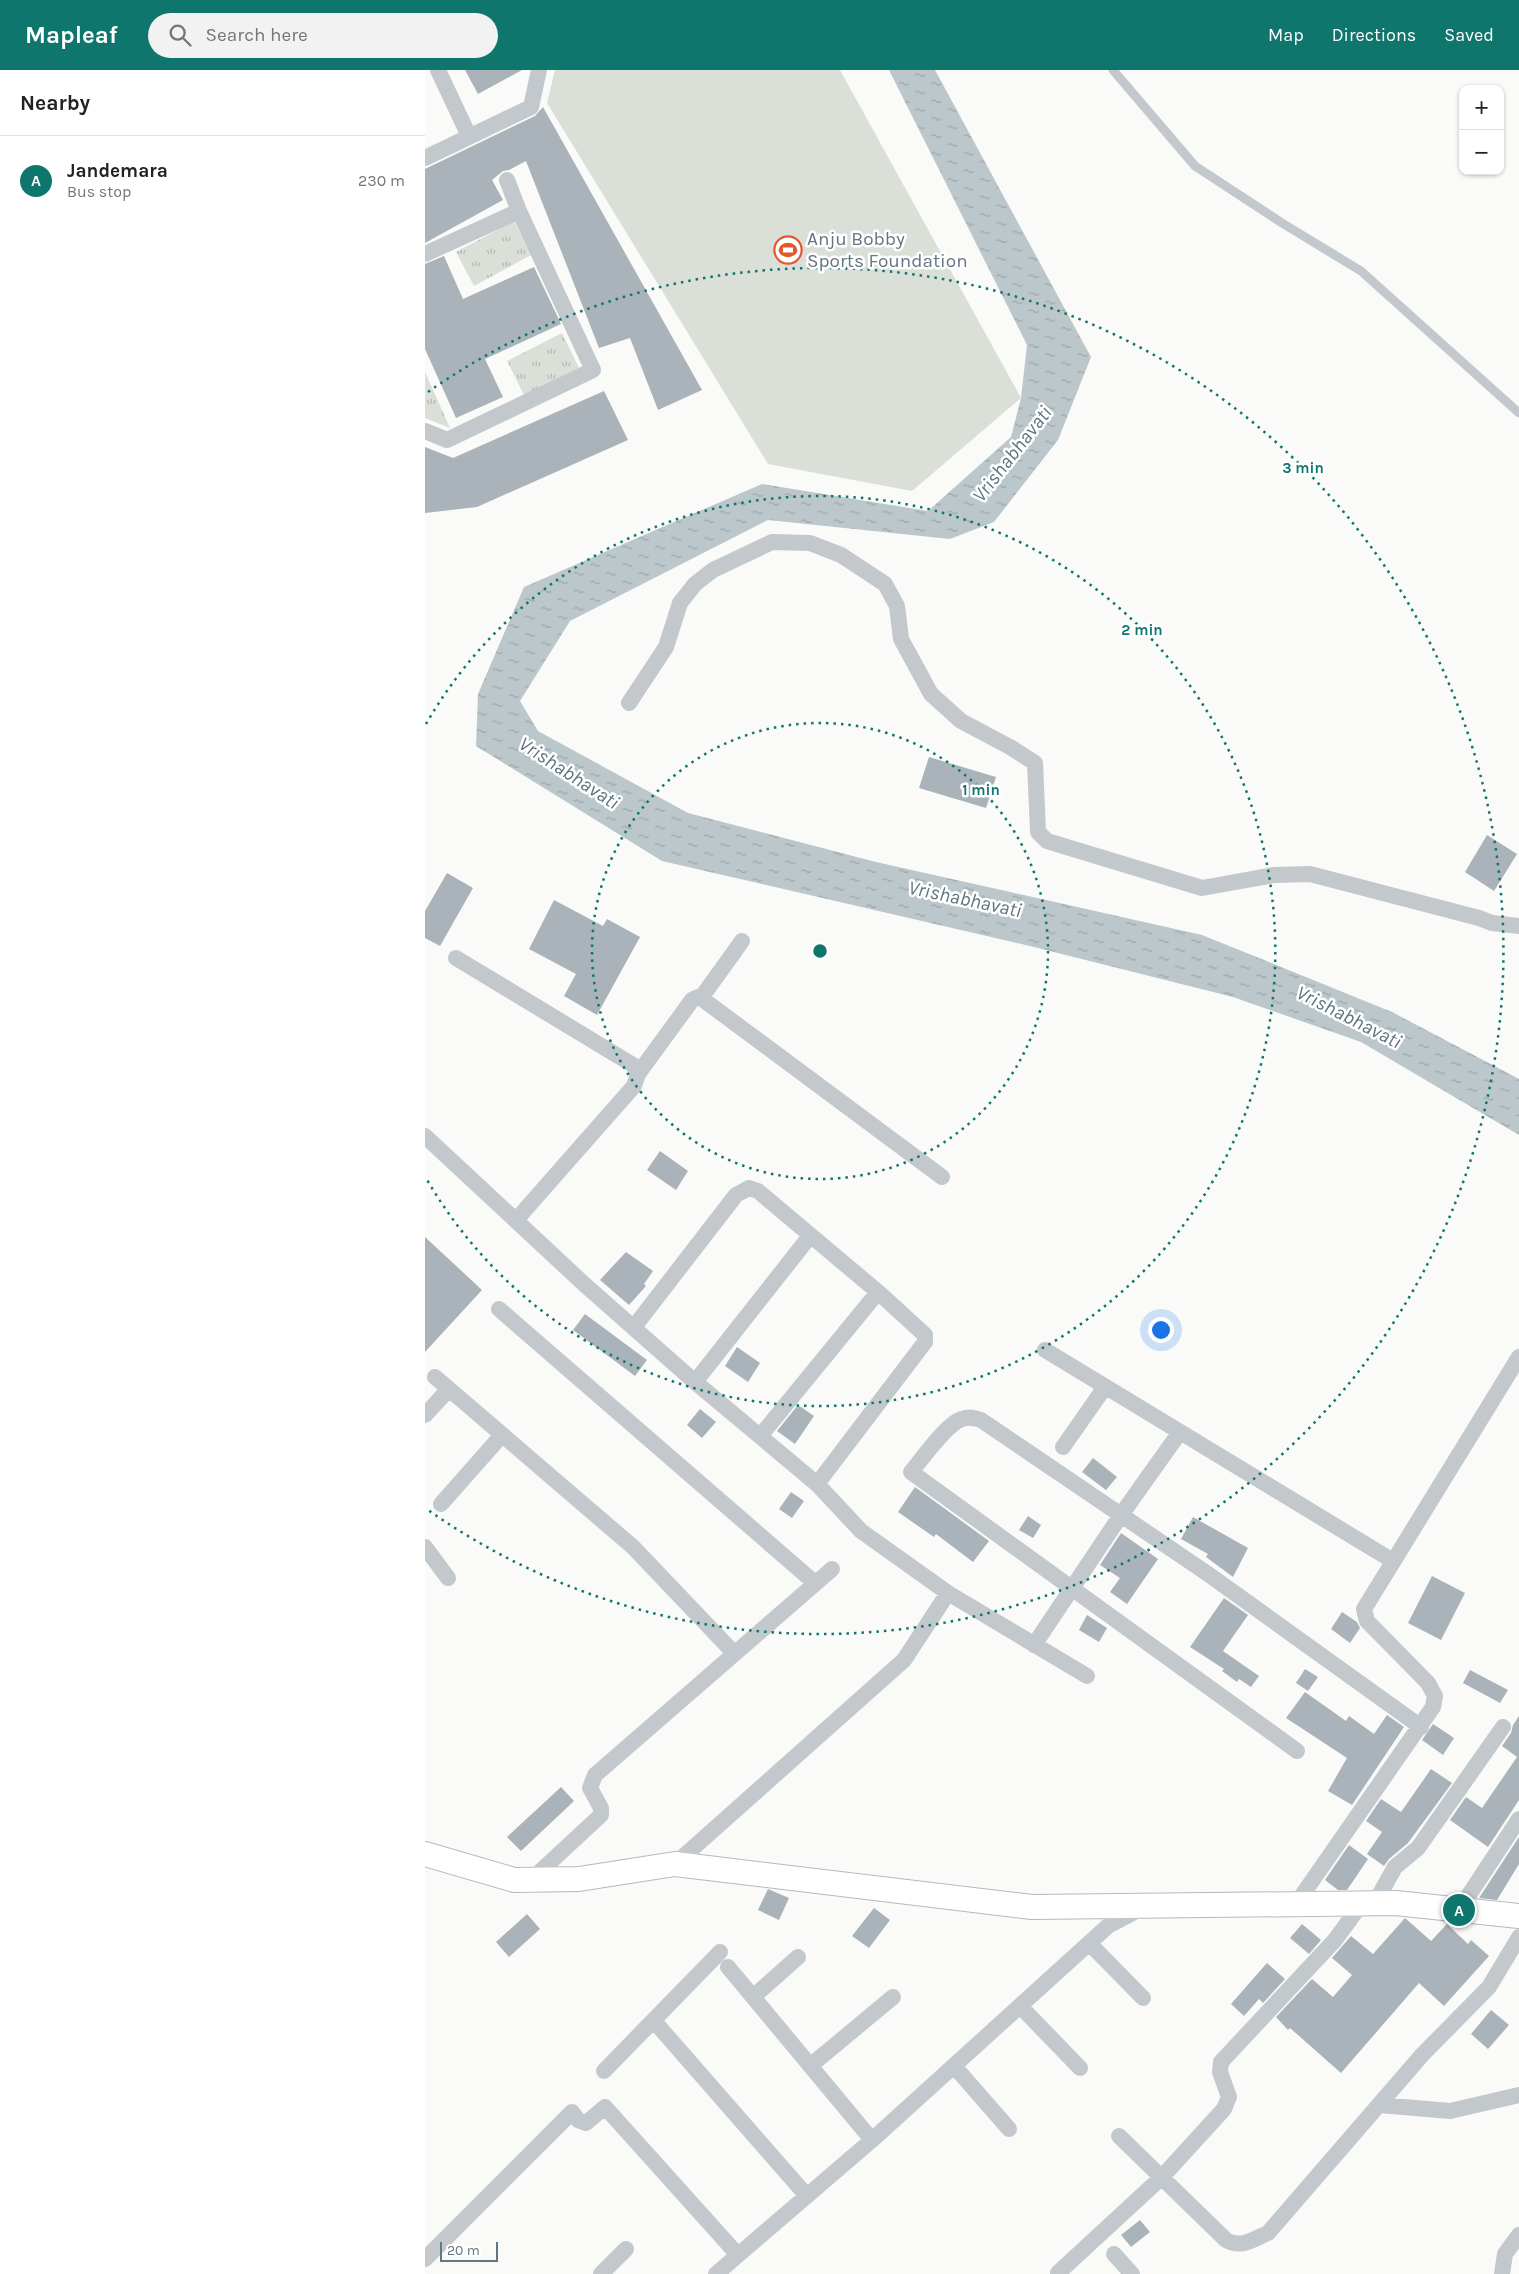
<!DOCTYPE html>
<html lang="en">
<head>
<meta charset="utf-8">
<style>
  body { margin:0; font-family:Karla,sans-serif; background:#f2f2f2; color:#222 }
  .controls { position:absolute; right:15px; top:15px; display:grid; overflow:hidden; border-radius:10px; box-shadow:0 1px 4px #0004 }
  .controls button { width:45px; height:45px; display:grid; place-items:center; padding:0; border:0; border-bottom:1px solid #e0e0e0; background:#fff; color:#222; font:25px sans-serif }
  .scale { position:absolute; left:15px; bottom:12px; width:58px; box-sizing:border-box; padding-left:5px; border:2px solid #657683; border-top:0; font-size:14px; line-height:18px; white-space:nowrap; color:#657683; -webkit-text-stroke:4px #fff; paint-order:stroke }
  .you { position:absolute; left:735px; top:1259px; width:18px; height:18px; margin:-12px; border:4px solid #fff; border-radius:50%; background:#1a73e8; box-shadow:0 0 0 8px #1a73e833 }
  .badge { display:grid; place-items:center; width:32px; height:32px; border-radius:50%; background:#0f766e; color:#fff; font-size:16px; font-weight:700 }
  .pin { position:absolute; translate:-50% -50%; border:2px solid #fff; box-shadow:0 1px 5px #0006 }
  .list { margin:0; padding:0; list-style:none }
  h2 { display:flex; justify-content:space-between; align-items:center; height:65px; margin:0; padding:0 20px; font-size:21px }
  h2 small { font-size:16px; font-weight:400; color:#767676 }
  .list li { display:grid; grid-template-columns:32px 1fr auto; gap:15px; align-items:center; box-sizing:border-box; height:90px; padding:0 20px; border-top:1px solid #e0e0e0 }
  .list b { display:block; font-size:19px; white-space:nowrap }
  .list p { margin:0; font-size:16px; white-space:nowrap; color:#767676 }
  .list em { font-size:16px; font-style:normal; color:#767676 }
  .icon { flex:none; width:28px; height:28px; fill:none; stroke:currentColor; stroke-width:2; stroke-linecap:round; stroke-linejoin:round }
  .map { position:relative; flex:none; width:1094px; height:2204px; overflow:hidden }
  header { display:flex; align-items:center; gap:30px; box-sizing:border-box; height:70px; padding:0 25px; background:#0f766e; color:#fff }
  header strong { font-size:24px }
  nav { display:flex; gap:28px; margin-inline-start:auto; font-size:18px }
  .search { width:350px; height:45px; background:#f2f2f2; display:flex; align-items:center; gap:12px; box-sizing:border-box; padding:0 18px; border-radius:28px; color:#767676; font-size:19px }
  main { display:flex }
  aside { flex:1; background:#fff }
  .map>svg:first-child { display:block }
  .park { fill:url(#park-tufts) }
  .garden { fill:#dadfd7 }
  .water { fill:url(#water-ripples) }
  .building { fill:#aab3b9 }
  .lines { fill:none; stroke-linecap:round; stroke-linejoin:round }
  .secondary-casing { stroke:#b3babf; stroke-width:26 }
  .lane { stroke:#c3c8cc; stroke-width:9 }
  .street { stroke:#c3c8cc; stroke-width:16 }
  .secondary { stroke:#fff; stroke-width:24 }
  .ring { fill:none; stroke:#0f766e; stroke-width:2.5; stroke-dasharray:2.5 5 }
  .labels { text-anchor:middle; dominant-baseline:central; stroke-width:5; stroke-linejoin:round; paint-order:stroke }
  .poi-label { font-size:19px; fill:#657683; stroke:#fff; text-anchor:start }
  .water-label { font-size:20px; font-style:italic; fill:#60757c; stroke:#fff }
  .centre { fill:#0f766e; stroke:#fff; stroke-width:2.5 }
  .ring-label { font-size:15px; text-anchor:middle; font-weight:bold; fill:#0f766e; stroke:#fff; stroke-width:5; stroke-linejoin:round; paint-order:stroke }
</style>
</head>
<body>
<header>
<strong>Mapleaf</strong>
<div class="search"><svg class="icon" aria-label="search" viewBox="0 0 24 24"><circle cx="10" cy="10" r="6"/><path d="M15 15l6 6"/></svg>Search here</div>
<nav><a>Map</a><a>Directions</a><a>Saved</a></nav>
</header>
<main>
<aside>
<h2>Nearby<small></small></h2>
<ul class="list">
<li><span class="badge">A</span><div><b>Jandemara</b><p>Bus stop</p></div><em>230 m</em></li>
</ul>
</aside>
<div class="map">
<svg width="1094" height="2204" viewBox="0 0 1094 2204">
  <defs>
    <pattern id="park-tufts" width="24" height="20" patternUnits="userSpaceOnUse" patternTransform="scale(1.25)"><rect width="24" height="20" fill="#dadfd7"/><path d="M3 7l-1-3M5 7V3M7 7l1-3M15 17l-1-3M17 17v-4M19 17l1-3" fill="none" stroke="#b4b9b4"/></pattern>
    <pattern id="water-ripples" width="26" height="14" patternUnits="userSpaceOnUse" patternTransform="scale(1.25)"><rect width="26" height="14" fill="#bbc7cb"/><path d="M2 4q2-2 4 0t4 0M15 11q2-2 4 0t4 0" fill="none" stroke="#9ca6aa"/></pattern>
  </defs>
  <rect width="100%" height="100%" fill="#fafaf8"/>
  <path class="park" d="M89,151L106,185L49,216L31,182Z
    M137,263L154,298L99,325L82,291Z
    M0,302L25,358L0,348Z"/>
  <path class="garden" d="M130,0H415L596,328L487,421L343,394L122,33Z"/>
  <path class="water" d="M464,0H510L666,287L633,370L569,452L525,469L343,450L145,551L95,631L113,661L263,743L451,792L777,865L967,942L1094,1009V1065L936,972L808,927L601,875L237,791L51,676L53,624L99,517L337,414L503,441L586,367L596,328L602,275Z"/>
  <path class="building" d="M40,0H97L53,24Z
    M118,37L277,320L233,340L205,268L174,278L101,91L84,100L78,101L67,110L78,130L0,173V99L110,46Z
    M19,186L38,229L109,197L136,254L60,289L78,327L31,348L0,279V194Z
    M179,321L203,370L52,437L0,443V377L28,388Z
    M504,687L571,707L561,738L494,718Z
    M1062,765L1092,784L1069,821L1040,802Z
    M22,803L48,818L15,876L0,868V841Z
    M129,830L178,856L182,849L215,867L172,945L139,926L151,904L104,879Z
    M235,1081L263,1101L251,1120L222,1100Z
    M0,1167L57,1220L0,1282Z
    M201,1182L228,1201L219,1214L221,1216L204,1235L175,1210Z
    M160,1244L222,1290L210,1306L148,1260Z
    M312,1277L335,1293L323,1312L300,1296Z
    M373,1335L389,1346L370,1374L352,1361Z
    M275,1339L291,1352L277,1368L262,1355Z
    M668,1388L692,1407L681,1420L657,1402Z
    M490,1417L564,1471L548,1492L511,1464L509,1467L473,1442Z
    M366,1422L379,1431L367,1448L354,1439Z
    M603,1446L616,1455L608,1468L594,1460Z
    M768,1447L823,1478L808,1507L781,1487L783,1484L756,1469Z
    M696,1463L733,1489L702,1534L685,1522L695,1508L675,1495Z
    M1007,1506L1040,1523L1016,1570L983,1553Z
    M799,1528L823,1545L798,1581L834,1606L826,1617L814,1609L812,1612L797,1601L799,1599L765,1577Z
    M917,1542L932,1552L935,1558L925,1573L906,1559Z
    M662,1545L682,1558L674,1572L654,1560Z
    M880,1599L893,1607L883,1621L871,1613Z
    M1045,1600L1083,1620L1075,1633L1038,1613Z
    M880,1622L921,1651L924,1646L949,1664L962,1645L979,1657L927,1735L903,1721L922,1688L861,1648Z
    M1094,1646V1730L1063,1777L1025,1750L1041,1727L1057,1738L1092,1687L1077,1676L1086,1663L1088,1655Z
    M1008,1654L1029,1668L1018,1685L997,1670Z
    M1006,1699L1027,1713L983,1773L964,1789L959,1796L942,1784L957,1762L941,1751L956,1729L976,1742Z
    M136,1717L149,1731L96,1781L82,1767Z
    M1094,1767V1794L1072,1830L1054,1828Z
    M924,1775L943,1789L922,1820H913L900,1810Z
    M343,1819L364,1828L354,1850L333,1840Z
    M449,1838L465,1850L444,1878L427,1866Z
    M102,1844L115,1859L84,1887L71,1872Z
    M980,1848L1006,1871L1022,1854L1043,1874L1046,1870L1064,1886L1019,1936L994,1913L916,2003L865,1958L863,1960L851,1947L887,1909L908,1927L927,1905L907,1888L926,1866L948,1884Z
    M877,1854L896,1870L884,1884L865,1868Z
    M842,1893L860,1909L838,1933L834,1929L819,1946L806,1934Z
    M1066,1940L1084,1955L1063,1979L1046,1964Z
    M715,2150L725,2162L706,2177L696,2165Z"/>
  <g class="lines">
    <g class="secondary-casing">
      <path id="secondary" d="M0,1784L89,1810L154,1809L250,1794L607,1837L971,1833L1094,1846"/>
    </g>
    <path class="lane" d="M688,0L770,96L857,153L936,201L1094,343"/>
    <path class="street" d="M13,0L44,66
      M0,88L106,37L114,0
      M82,110L94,141
      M0,184L94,141L168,300L22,370L0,361
      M204,633L241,577L255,533L270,514L288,500L347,472L385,473L416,485L460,514L472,536L476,569L506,624L536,651L585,677L610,693L613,762L622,771L777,818L849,805L885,804L1054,848L1067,853L1094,856
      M31,888L208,995L213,1004L209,1016L91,1150
      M276,928L317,871
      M213,1004L267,930L273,927L276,928L517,1107
      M0,1066L159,1214L270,1312L392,1414L436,1461L523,1523L479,1590L250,1794
      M74,1239L390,1513
      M209,1257L311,1125L324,1118L333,1121L453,1222L500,1265V1272L392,1414
      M620,1280L968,1491
      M10,1307L208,1477L309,1583
      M270,1312L385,1166
      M0,1345L24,1319
      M336,1365L453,1222
      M638,1377L680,1317
      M16,1434L77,1365
      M0,1477L23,1508
      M523,1523L662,1606
      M609,1575L696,1445L755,1362
      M872,1681L486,1402C498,1388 521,1354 537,1349C544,1346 550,1348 556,1350L783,1504L996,1657
      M106,1810L176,1745V1738L165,1718L170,1705L407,1499
      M950,1833L970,1797L993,1778L1078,1657
      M871,1834L1008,1637L1010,1626L1003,1613L942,1551L939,1539L1094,1287
      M1034,1840L1094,1749
      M664,1873L718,1928
      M303,1897L447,2070
      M328,1927L373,1887
      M595,1936L655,1998
      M229,1951L382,2126
      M385,1996L468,1927
      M529,1996L584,2059
      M179,2001L295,1882
      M955,2035L1025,2041L1094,2025
      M694,2066L801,2170C816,2179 829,2169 843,2163L997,1985L1064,1917L1094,1867
      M689,2184L707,2204
      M0,2189L147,2042L153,2050L161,2053L180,2037L313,2185
      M633,2203L737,2107L799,2039L804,2027L795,2002L796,1992L910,1870L937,1833
      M176,2204L201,2179
      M291,2204L447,2070L683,1856L717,1838
      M1077,2204L1080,2184L1094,2165"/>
    <use href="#secondary" class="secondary"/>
  </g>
  <g class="ring">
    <circle cx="395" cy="881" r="228"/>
    <path d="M1 654A455 455 0 1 1 1 1108"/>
    <path d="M3 322A683 683 0 1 1 3 1440"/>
  </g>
  <defs>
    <g id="stadium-ring" transform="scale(1.4375)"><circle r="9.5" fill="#fff" stroke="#e4572e" stroke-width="1.5"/><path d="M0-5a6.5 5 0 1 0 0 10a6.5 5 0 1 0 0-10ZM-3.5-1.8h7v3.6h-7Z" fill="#e4572e"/></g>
  </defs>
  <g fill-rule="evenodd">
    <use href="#stadium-ring" x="363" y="180"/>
  </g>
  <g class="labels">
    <g class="poi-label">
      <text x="382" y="169">Anju Bobby<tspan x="382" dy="22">Sports Foundation</tspan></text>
    </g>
    <g class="water-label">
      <text transform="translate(587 384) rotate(-52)">Vrishabhavati</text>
      <text transform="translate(144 703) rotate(33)">Vrishabhavati</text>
      <text transform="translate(540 829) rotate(12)">Vrishabhavati</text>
      <text transform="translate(924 947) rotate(27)">Vrishabhavati</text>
    </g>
  </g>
  <circle cx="395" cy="881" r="8" class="centre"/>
  <g class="ring-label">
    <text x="878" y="403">3 min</text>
    <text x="717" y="565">2 min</text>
    <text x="556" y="725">1 min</text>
  </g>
</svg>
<div class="controls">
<button>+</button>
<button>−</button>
</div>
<div class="scale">20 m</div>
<div class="you"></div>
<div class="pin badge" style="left:1034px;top:1840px">A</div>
</div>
</main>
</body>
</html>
